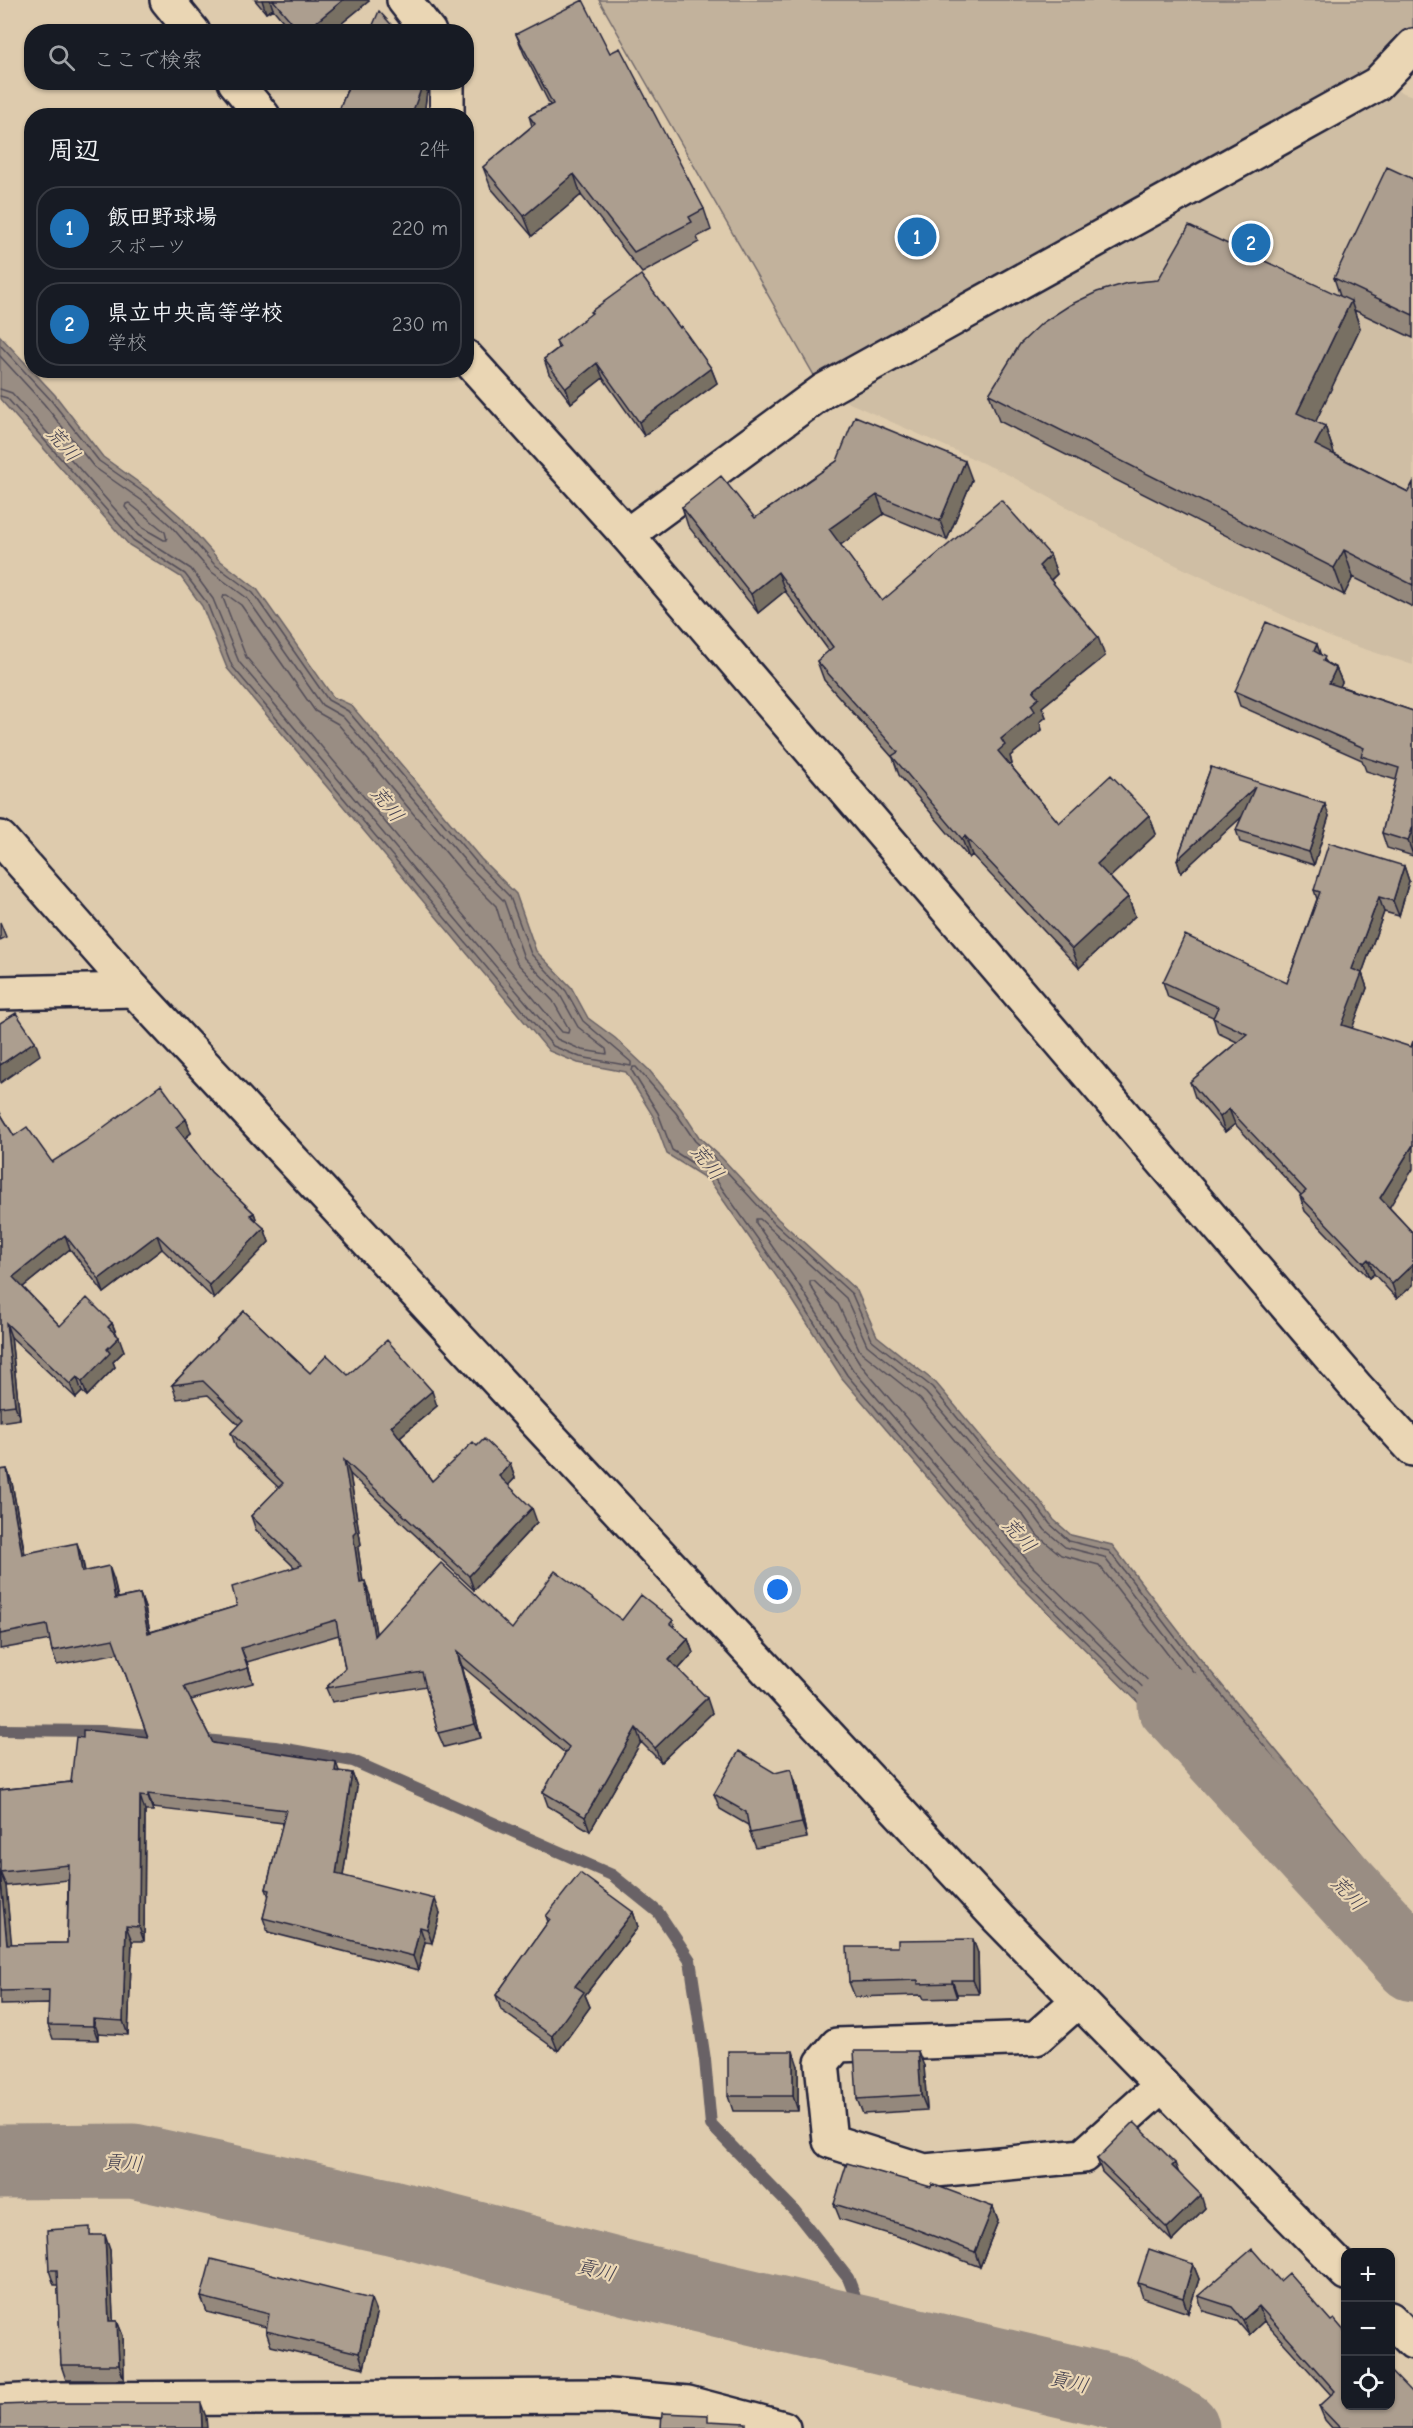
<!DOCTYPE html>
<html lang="ja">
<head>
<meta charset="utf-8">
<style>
  body { margin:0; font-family:"Comic Neue","Klee One",sans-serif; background:#242831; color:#f1f3f6 }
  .controls { position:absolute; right:18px; bottom:18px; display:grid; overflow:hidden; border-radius:12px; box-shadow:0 2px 4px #0004 }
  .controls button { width:54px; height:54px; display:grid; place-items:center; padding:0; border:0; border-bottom:2px solid #363941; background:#171b24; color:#f1f3f6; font:30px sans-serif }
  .you { position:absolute; left:778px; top:1590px; width:21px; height:21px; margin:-15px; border:4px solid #fff; border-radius:50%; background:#1a73e8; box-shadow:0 0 0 9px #1a73e833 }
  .badge { display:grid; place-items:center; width:39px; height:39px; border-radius:50%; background:#1f6fb2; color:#fff; font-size:20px; font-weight:700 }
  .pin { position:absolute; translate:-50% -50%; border:3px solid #fff; box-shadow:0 2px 6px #0006 }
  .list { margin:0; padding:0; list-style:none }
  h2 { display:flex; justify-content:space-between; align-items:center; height:78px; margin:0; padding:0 24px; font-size:26px }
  h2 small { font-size:20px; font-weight:400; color:#9ea1a6 }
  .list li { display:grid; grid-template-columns:39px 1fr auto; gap:18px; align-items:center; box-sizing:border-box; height:84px; margin:0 12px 12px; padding:0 12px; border:2px solid #363941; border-radius:24px }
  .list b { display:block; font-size:22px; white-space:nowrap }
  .list p { margin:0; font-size:20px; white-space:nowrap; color:#9ea1a6 }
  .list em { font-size:20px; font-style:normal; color:#9ea1a6 }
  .icon { flex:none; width:33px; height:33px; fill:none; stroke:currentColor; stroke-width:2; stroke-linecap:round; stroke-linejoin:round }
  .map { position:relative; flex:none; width:1413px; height:2428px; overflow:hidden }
  .search { position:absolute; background:#171b24; box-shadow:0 2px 4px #0004; left:24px; top:24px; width:450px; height:66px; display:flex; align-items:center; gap:15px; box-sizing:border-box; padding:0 21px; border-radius:24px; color:#9ea1a6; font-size:22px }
  .panel { position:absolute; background:#171b24; box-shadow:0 2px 4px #0004; left:24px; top:108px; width:450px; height:270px; border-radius:24px }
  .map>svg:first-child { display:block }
  .built { fill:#cfbea4 }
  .green { fill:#c2b29c; stroke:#726a6c; stroke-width:1.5 }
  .water { fill:#998d83; stroke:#696266; stroke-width:1.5 }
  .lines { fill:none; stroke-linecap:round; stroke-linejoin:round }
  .shore { stroke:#524d58; stroke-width:1.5 }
  .stream { stroke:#696266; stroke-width:12 }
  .river { stroke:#998d83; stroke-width:75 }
  .minor-casing { stroke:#22223b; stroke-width:38 }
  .tertiary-casing { stroke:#22223b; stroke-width:38 }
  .minor { stroke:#ead6b4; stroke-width:33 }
  .tertiary { stroke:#ead6b4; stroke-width:33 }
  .wall { fill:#94887b; stroke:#22223b; stroke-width:1.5; fill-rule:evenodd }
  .shaded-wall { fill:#786f64; stroke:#22223b; stroke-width:1.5 }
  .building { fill:#ac9e8f; stroke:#22223b; stroke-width:1.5; fill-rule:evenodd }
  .labels { text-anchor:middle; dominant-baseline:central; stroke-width:4.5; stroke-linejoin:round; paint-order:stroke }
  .water-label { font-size:20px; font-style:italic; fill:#464251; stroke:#ead6b4 }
</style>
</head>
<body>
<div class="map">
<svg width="1413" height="2428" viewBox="0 0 1413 2428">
  <rect width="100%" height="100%" fill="#decbad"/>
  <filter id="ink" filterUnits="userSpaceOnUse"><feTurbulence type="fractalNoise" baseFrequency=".0167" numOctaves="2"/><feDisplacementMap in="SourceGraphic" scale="12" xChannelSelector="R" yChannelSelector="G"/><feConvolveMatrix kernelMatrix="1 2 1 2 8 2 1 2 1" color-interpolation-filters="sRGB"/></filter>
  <g filter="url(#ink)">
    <path class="built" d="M1377,84L1413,96V665L1334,639L1146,551L1007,474L823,391Z"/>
    <path class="green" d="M599,0H1413V46L823,391Z"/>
    <path class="water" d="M0,336L55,395L103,457L152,492L181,517L218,559L257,589L333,697L351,705L481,859L516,894L536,951L571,987L588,1018L615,1038L649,1070L681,1109L699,1137L721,1157L778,1219L857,1291L877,1336L936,1383L988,1445L1041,1502L1054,1520L1071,1535L1112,1545L1197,1655L1380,1876L1413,1922V1989L1371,1939L1354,1907L1332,1848L1314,1829L1254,1783L1229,1779L1172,1736L1017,1582L842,1378L788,1293L710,1181L667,1154L653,1116L626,1072L578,1063L549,1051L227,668L202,606L181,577L129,545L0,399Z"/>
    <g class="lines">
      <path class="shore" d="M0,345L50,399L99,461L149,496L176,521L214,564L253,593L328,700L348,711L477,863L510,897L531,954L566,991L583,1021L631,1062V1066L580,1057L553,1046L232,666L207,603L185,574L133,540L7,398L0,396
        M0,356L44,404L94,467L144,502L171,526L209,570L247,598L322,705L343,717L471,868L504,901L524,958L560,995L578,1027L606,1049L607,1054L582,1050L557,1039L239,662L213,599L191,569L138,535L12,393L0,389
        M129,503L165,532L167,540H164L143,528L125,507L126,504Z
        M224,595H227L241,605L315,711L338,724L464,874L496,906L507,941L517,963L553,1001L569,1029L568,1033L562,1032L246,657L223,598Z
        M756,1219H760L846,1298L867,1345L926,1393L978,1454L1030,1510L1045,1530L1065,1547L1104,1557L1186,1663L1284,1781L1283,1785H1280L1259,1770L1234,1766L1181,1725L1027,1573L853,1370L799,1285L756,1223Z
        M810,1281H814L838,1304L860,1351L920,1399L971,1460L1023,1515L1038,1536L1061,1555L1099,1565L1179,1669L1250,1754V1758H1238L1186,1718L1033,1567L861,1365L810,1285Z
        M1413,1925L1406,1922L1375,1880L1192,1659L1109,1551L1069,1541L1050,1524L1036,1505L983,1449L932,1387L872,1340L852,1294L774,1223L717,1161L695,1141L676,1113L636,1067H633L632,1071L658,1113L672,1150L714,1177L793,1289L847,1375L1021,1578L1176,1731L1231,1773L1258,1778L1318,1825L1337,1845L1359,1905L1376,1936L1413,1980
        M1413,1932L1401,1928L1363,1877H1359C1358,1907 1394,1946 1413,1968"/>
      <path class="stream" d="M0,1730L101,1731L163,1736
        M195,1739L275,1747L353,1761L612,1875L658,1912L690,1960L705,2060L711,2125L794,2210L848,2278L870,2334"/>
      <path class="river" d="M1175,1705L1413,1964
        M0,2162L133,2161L391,2217L631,2279L1118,2393L1182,2428"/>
      <g class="minor-casing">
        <path id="minor" d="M404,0L429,32
          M447,82V116
          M627,535L823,391L1377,84L1413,46
          M0,993L134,990
          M1079,2000L1036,2038L837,2045L822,2063L830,2141L925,2171L1083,2156L1162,2085
          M0,2402L62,2399L609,2396L688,2403L783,2428"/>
      </g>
      <g class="tertiary-casing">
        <path id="tertiary" d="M167,0L193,32
          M235,82L263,116
          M466,357L627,535L1357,1388L1413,1449
          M0,838L134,990L999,1919L1346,2273
          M1390,2319L1413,2342"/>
      </g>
      <use href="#minor" class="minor"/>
      <use href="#tertiary" class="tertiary"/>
    </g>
    <path class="wall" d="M255,0H368L369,1L331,32H292L273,9L266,13Z
      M516,34L610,53L704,209L711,230L697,237L699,242L642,273L581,195L532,236L491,188L483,167L532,126L529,116L550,105L524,54Z
      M350,82H428L425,107L422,116H341L339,111Z
      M1413,179V338L1354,310L1360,328L1315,422L1325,426L1334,453V454L1408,492L1413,483V607L1353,577L1344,595L999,421L989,394L1340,296L1334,278Z
      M680,328L711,368L717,383L644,436L603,378L571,403L549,374L544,359L558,348L556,341Z
      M837,461L972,480L947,540L884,514L840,545L882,601L1050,555L1057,574L1051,580L1105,656L1042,707L1046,717L1040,722L1042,730L1010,756L1012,764L1010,765L1059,823L1149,815L1156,834L1110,877L1128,897L1135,916L1079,968L972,855L969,858L899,775L893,758L824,680L817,661L829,651L785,591L758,613L688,526L682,507L755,518Z
      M1321,655L1327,663L1336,668L1342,682L1340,686L1413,711V856L1387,848L1382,833L1396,780L1366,771L1362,760L1240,706L1235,691Z
      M1211,767L1329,816L1314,865L1240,842L1236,830L1242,816L1181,873L1177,860Z
      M1404,866L1409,881L1399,916L1384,912L1362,973L1367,988L1352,1028L1389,1207L1413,1233V1285L1397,1299L1374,1274L1369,1278L1305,1211L1300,1196L1301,1195L1235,1124L1225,1132L1195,1097L1190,1082L1237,1042L1218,1033L1213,1017L1168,997L1163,982L1287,983L1317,899L1314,890Z
      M0,922L6,937L0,940Z
      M0,1113L14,1136L52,1162L186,1119L191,1133L185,1138L211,1172L254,1213L257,1222L264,1228L269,1242L214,1299L162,1249L104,1293L70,1249L23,1287L60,1326L112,1323L124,1351L113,1362L115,1367L87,1396L82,1392L76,1398L11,1337L20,1419L0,1422Z
      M244,1311L310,1373L348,1375L437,1406L400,1437L432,1481L477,1446L510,1464L515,1478L508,1485L537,1522L474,1590L350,1474L361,1545L358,1548L363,1582L370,1596L376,1634L512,1629L622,1620H673L675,1628L688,1639L693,1653L678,1670L712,1713L661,1762L641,1742L590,1831L548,1806L543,1792L566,1754L462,1666L481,1738L444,1747L438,1733L426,1686L332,1702L326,1688L345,1668L339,1635L247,1662L253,1683L191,1700L213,1743L339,1771L352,1773L357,1787L343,1876L440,1913L432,1943L425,1942L418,1970L268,1932L263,1918L269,1897L266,1889L283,1823L153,1808V1811H145L144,1941H132L128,2035L98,2033V2040L53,2039L48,2025L49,2004L0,2005V1790L71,1782L83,1738L148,1737L118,1653L57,1665L52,1651L50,1640L0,1649V1470L7,1469L12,1483L25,1554L82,1557L85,1571L114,1580L118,1598L140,1594L145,1608L150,1632L237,1606L294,1567L256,1530L251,1516L279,1488L236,1447L231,1433L239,1425L208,1395L177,1399L172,1385ZM68,1880L67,1943L11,1944L6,1886Z
      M775,1773L796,1784L807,1838L756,1848L750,1833L748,1825L720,1809L714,1794Z
      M633,1912L638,1927L585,1995L590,2007L558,2051L501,2010L496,1995L548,1922L546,1916Z
      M978,1953L979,1994H957V1998L924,1999L922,1995L855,1997L849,1982Z
      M798,2066V2111H733L728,2096Z
      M924,2066L927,2110L863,2114L857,2099Z
      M1097,2159L1205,2208L1172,2241L1102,2172Z
      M931,2187L993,2207L998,2221L980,2267L915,2242L840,2219L834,2204Z
      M93,2235L110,2250L113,2321H117L123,2336L124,2380H66L61,2365L58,2285H54L49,2270Z
      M1193,2264L1199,2279L1188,2313L1143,2298L1138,2283Z
      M1280,2281L1413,2428H1332L1325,2420L1319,2406L1331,2395L1264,2321L1249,2335L1237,2321L1203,2311L1198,2296Z
      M201,2297L377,2314L364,2368L271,2346L266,2331V2327L207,2312Z"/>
    <path class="shaded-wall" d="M262,0H270L273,9L266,13Z
      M343,0H368L369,1L331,32H304Z
      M421,82H428L425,107L422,116H411Z
      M574,174L581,195L532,236L524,216Z
      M1351,301L1360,328L1307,440L1297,413Z
      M597,363L603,378L571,403L566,388Z
      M711,368L717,383L644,436L639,422Z
      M1325,426L1334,453L1325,472L1315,445Z
      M965,461L972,480L947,540L940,521Z
      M877,495L884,514L836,548L829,529Z
      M1344,550L1353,577L1344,595L1334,568Z
      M1050,555L1057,574L1045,585L1039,566Z
      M778,572L785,591L758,613L751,594Z
      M1098,637L1105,656L1042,707L1046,717L1040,722L1042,730L1010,756L1012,764L1005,770L998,751L1001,739L1031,705L1033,691Z
      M1317,644L1322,659L1314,651Z
      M1336,668L1342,682L1335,698L1329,683Z
      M1255,787L1260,800L1181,873L1177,860Z
      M1325,804L1329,816L1314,865L1309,852Z
      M1149,815L1156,834L1104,883L1097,864Z
      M1413,826V855L1408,841Z
      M965,836L972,855L969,858L962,839Z
      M1404,866L1409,881L1399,916L1393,901Z
      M1128,897L1135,916L1079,968L1072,949Z
      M1379,897L1384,912L1362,973L1367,988L1348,1040L1342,1025L1352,969Z
      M35,1041L40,1055L0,1083V1065Z
      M1229,1109L1235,1124L1225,1132L1220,1117Z
      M186,1119L191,1133L181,1141L176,1127Z
      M1413,1145V1169L1386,1213L1380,1198Z
      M254,1213L259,1227L250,1215Z
      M264,1228L269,1242L214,1299L209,1285Z
      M65,1235L70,1249L18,1291L13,1277Z
      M157,1235L162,1249L104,1293L99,1279Z
      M1368,1259L1374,1274L1369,1278L1364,1263Z
      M1413,1264V1285L1397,1299L1392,1284Z
      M6,1323L11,1337L20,1419L15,1405Z
      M112,1323L117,1337L108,1327Z
      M119,1337L124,1351L113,1362L115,1367L87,1396L82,1382L107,1349Z
      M77,1377L82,1392L76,1398L70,1384Z
      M432,1391L437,1406L396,1440L391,1426Z
      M344,1460L350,1474L361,1545L358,1548L365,1596L360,1582L353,1534Z
      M510,1464L515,1478L504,1490L499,1476Z
      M7,1469L12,1483L27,1568L22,1554Z
      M532,1508L537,1522L474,1590L469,1576Z
      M77,1543L82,1557L87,1586L82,1572Z
      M109,1566L114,1580L120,1613L115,1599Z
      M365,1581L370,1596L379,1651L374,1636Z
      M140,1594L145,1608L153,1647L148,1633Z
      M688,1639L693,1653L674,1674L669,1660Z
      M241,1648L247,1662L253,1683L248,1668Z
      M457,1652L462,1666L481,1738L475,1724Z
      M707,1698L712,1713L661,1762L655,1748Z
      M636,1728L641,1742L590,1831L585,1817Z
      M336,1762L341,1777L335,1771Z
      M791,1769L796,1784L807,1838L802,1823Z
      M352,1773L357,1787L341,1888L336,1874Z
      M148,1794L153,1808V1811L148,1797Z
      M140,1796L145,1811L144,1941L139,1927Z
      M0,1872L6,1886L13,1958L7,1944Z
      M435,1899L440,1913L432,1943L427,1929Z
      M633,1912L638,1927L585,1995L590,2007L558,2051L552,2036L575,1986Z
      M126,1926L132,1941L128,2035L123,2021Z
      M420,1927L425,1942L418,1970L413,1956Z
      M973,1939L978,1953L979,1994L973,1980Z
      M952,1980L957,1994V1998L952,1983Z
      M93,2019L98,2033V2040L93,2026Z
      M793,2051L798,2066V2111L793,2096Z
      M918,2051L924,2066L927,2110L921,2095Z
      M1175,2163L1180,2176L1172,2166Z
      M1201,2195L1205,2208L1172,2241L1167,2228Z
      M993,2207L998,2221L980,2267L975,2252Z
      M105,2235L110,2250L114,2336L109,2321Z
      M1193,2264L1199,2279L1188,2313L1183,2298Z
      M371,2299L377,2314L364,2368L359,2353Z
      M1259,2306L1264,2321L1249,2335L1243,2320Z
      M117,2321L123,2336L124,2380L119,2365Z
      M201,2403L206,2417L207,2428H202Z"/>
    <path class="building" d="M273,0H343L304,32H300Z
      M583,0L610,53L620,48L704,209L689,217L692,222L634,252L574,174L524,216L483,167L535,124L529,116L553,104L516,34Z
      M379,11L398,32H370Z
      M350,82H421L420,92L411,116H394L381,111L380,116H351L339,111Z
      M1387,167L1413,179V315L1334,278Z
      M1189,226L1351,301L1297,413L1325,426L1315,445L1408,492L1413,483V585L1344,550L1334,568L989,394L1020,344L1042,323L1070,305L1097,292L1127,283L1158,280Z
      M641,275L680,328L681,326L711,368L639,422L597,363L566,388L544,359L560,347L556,341L592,313L590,312Z
      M855,416L965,461L940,521L877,495L829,529L882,601L1001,500L1050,555L1039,566L1098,637L1033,691L1039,698L1031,705L1035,711L1001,739L1005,745L998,751L1059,823L1111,775L1149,815L1097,864L1128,897L1072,949L965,836L962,839L892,756L898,752L817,661L833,647L778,572L751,594L682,507L721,476L755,518L837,461Z
      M1266,622L1317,644L1314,651L1325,657L1323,661L1336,668L1329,683L1413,711V826L1408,841L1382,833L1399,768L1361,756L1364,748L1235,691Z
      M1211,767L1325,804L1309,852L1236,830L1255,787L1177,860Z
      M1329,843L1404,866L1393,901L1379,897L1352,969L1362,973L1342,1025L1411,1047L1413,1041V1145L1380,1198L1413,1233V1264L1392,1284L1368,1259L1364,1263L1300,1196L1306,1191L1229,1109L1220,1117L1190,1082L1247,1034L1213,1018L1218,1007L1163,982L1185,935L1287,983L1320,892L1314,890Z
      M16,1013L35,1041L0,1065V1023Z
      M161,1085L186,1119L176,1127L211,1172L254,1213L250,1215L264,1228L209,1285L157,1235L99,1279L65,1235L13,1277L60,1326L87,1298L112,1323L108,1327L119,1337L107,1349L110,1353L82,1382L77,1377L70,1384L6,1323L15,1405L0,1407V1113L14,1136L27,1127L52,1162L85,1141Z
      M244,1311L310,1373L327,1355L348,1375L387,1340L432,1391L391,1426L432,1481L473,1442L477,1446L484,1439L510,1464L499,1476L532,1508L469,1576L344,1460L356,1531L353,1534L360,1582L365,1581L374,1636L441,1563L512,1629L555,1571L622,1620L641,1595L673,1620L670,1624L688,1639L669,1660L707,1698L655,1748L636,1728L585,1817L543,1792L569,1747L457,1652L475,1724L438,1733L422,1672L326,1688L345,1668L336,1620L241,1648L248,1668L184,1687L213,1743L336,1762L335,1771L352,1773L336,1874L435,1899L427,1929L420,1927L413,1956L263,1918L270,1890L266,1889L286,1810L148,1794V1797L140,1796L139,1927L126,1926L123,2021L93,2019V2026L48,2025L49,1990L0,1991V1790L71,1782L76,1737L83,1738V1730L148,1737L113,1639L52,1651L47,1625L0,1634V1470L7,1469L22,1554L77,1543L82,1572L109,1566L115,1599L140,1594L148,1633L237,1606L232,1587L302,1565L251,1516L283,1483L231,1433L243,1420L203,1381L172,1385ZM69,1865L67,1943L7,1944L0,1872Z
      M739,1751L775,1773L791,1769L802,1823L750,1833L746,1812L714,1794Z
      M580,1873L633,1912L575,1986L584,1992L552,2036L496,1995L550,1919L546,1916Z
      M973,1939V1980H952V1983L918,1984V1980L849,1982L847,1947H898V1940Z
      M728,2051H793V2096H728Z
      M854,2051H918L921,2095L857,2099Z
      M1134,2122L1175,2163L1172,2166L1201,2195L1167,2228L1097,2159Z
      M847,2163L931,2187L932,2184L993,2207L975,2252L910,2227L834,2204Z
      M90,2227V2235H105L109,2321H117L119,2365H61L57,2270H49L47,2230Z
      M1149,2249L1193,2264L1183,2298L1138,2283Z
      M1252,2249L1280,2281L1289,2273L1331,2321L1334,2319L1346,2333V2406H1390V2370L1413,2394V2428H1340L1319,2406L1335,2391L1259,2306L1243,2320L1232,2307L1198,2296Z
      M211,2259L371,2299L359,2353L266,2331L269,2314L201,2297Z
      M57,2403H201L202,2428H0V2405Z
      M662,2413L708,2415V2421L746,2423V2428H661Z"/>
  </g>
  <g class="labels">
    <g class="water-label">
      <text transform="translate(63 444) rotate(49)">荒川</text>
      <text transform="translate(387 804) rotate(52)">荒川</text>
      <text transform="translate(707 1162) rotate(52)">荒川</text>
      <text transform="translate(1019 1535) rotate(48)">荒川</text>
      <text transform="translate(1348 1893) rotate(47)">荒川</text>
      <text transform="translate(123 2163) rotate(4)">貢川</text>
      <text transform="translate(596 2270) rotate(14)">貢川</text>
      <text transform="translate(1069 2382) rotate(13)">貢川</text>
    </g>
  </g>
</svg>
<div class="controls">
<button>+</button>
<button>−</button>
<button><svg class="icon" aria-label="locate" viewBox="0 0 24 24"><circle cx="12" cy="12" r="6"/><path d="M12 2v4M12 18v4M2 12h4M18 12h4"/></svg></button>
</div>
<div class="you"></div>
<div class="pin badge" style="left:917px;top:237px">1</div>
<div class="pin badge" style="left:1251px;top:243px">2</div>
<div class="search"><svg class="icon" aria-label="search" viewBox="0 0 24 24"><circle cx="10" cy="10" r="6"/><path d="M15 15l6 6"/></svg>ここで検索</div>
<section class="panel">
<h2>周辺<small>2件</small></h2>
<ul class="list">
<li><span class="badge">1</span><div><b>飯田野球場</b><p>スポーツ</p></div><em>220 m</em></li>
<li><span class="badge">2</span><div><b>県立中央高等学校</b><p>学校</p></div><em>230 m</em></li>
</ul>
</section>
</div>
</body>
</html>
